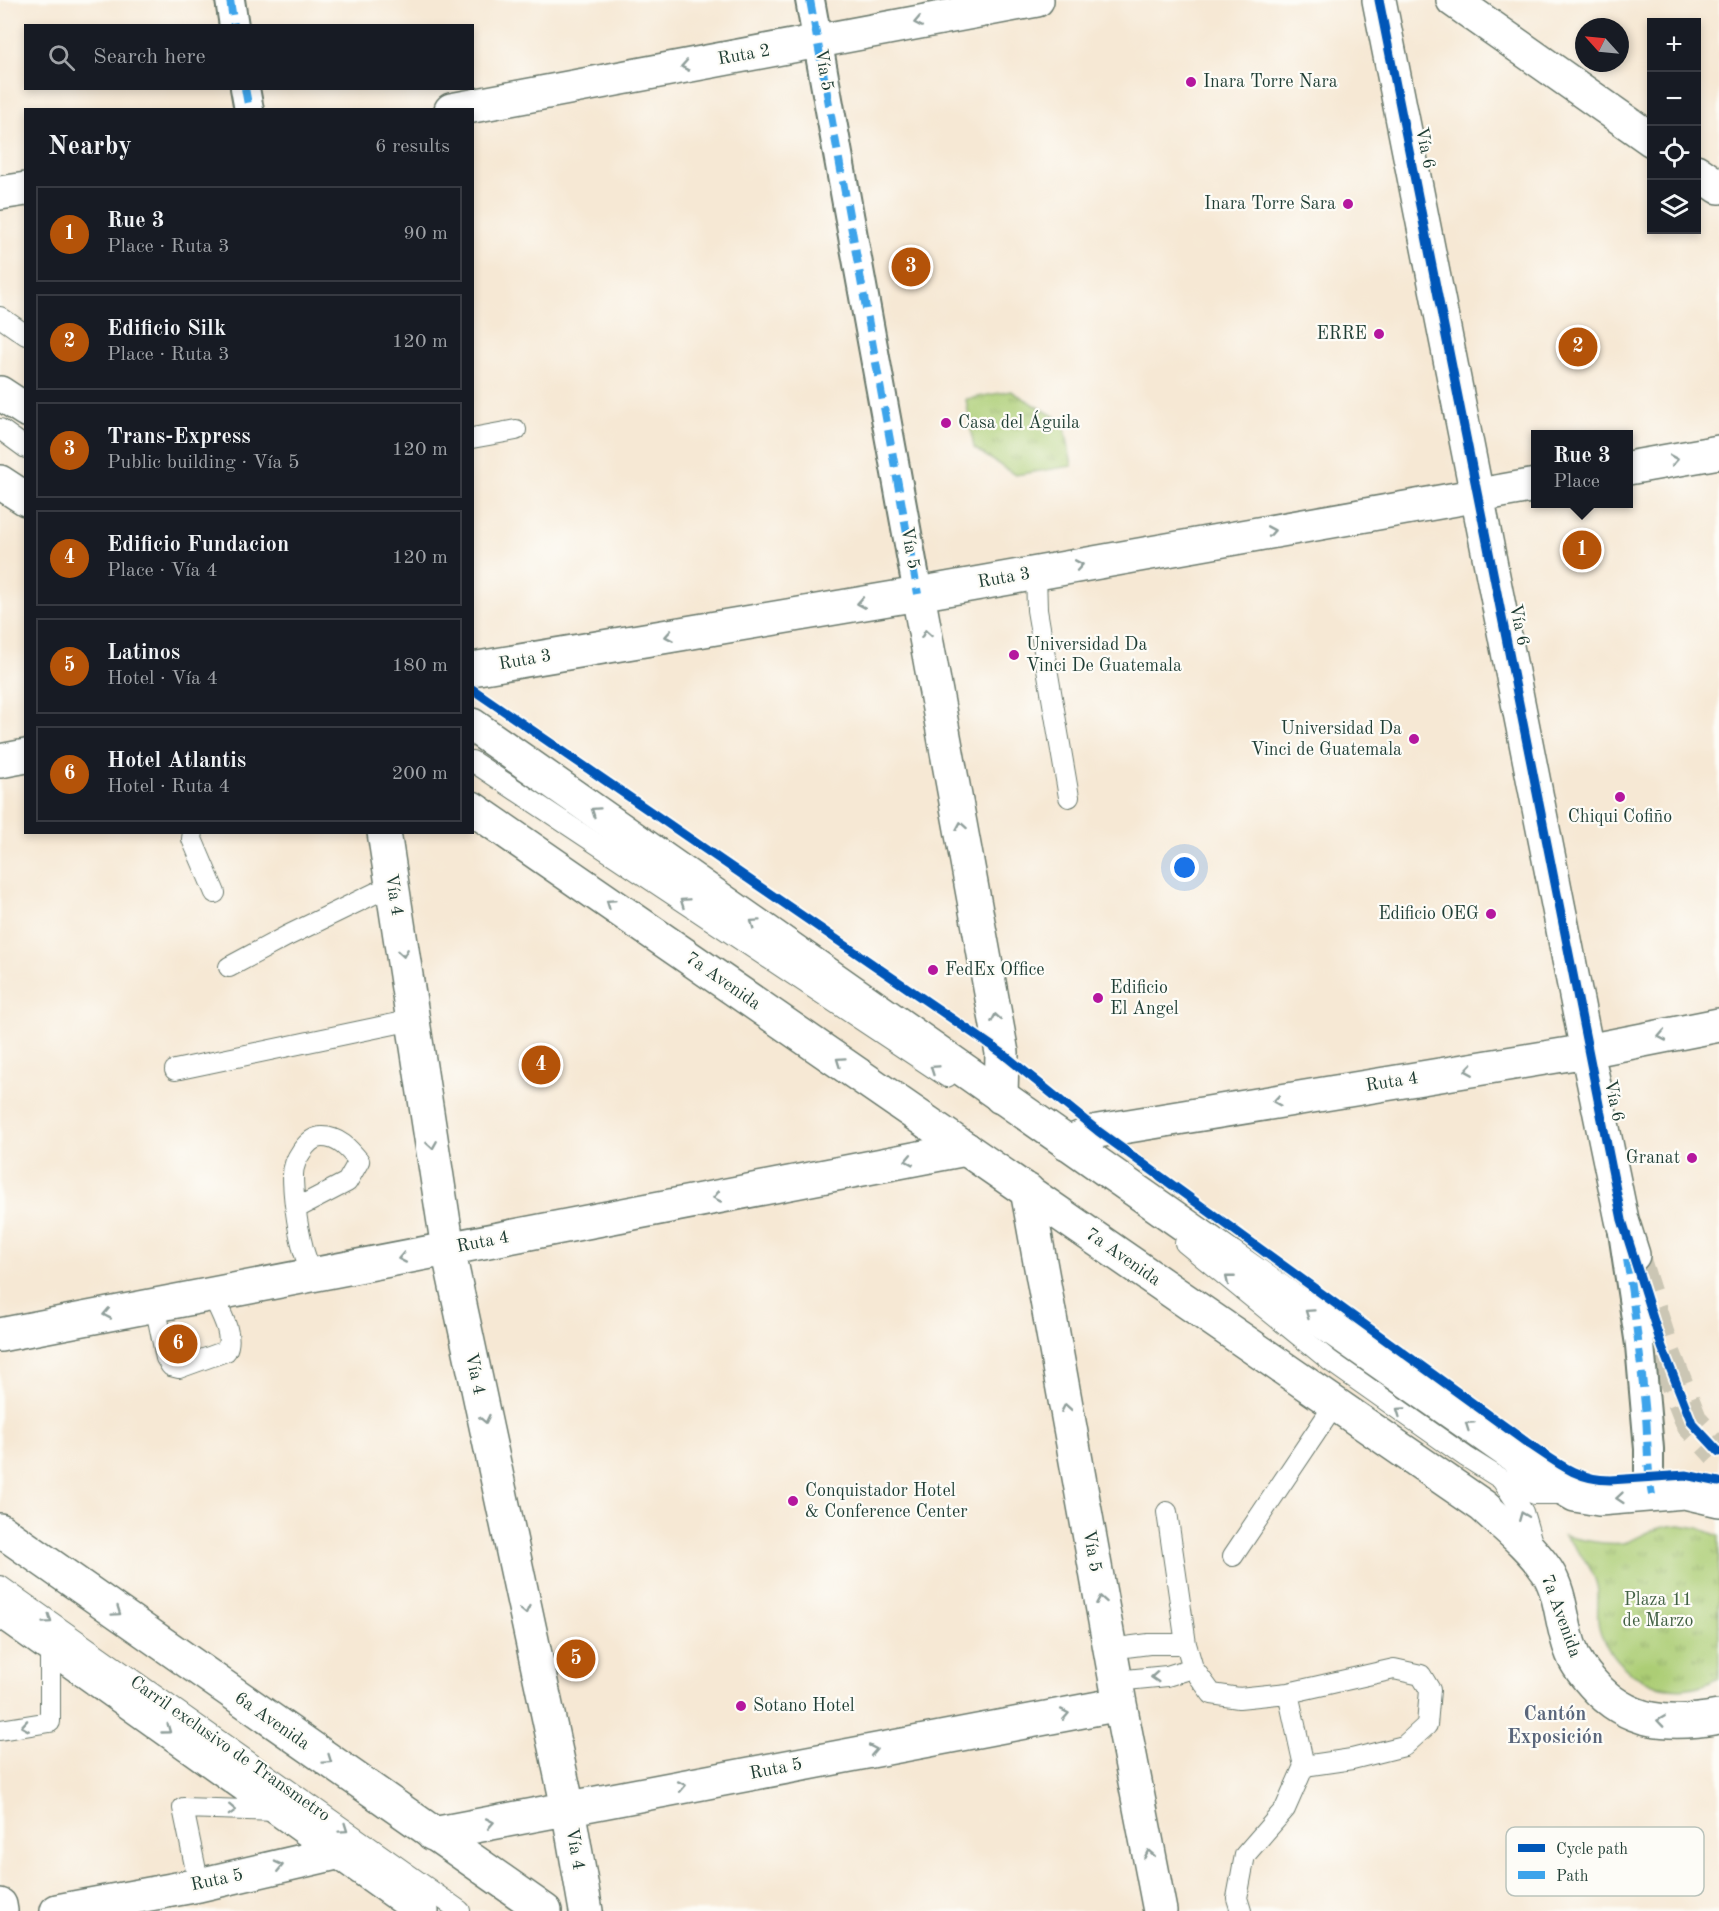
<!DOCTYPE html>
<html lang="en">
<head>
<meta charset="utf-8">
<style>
  body { margin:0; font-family:"Old Standard TT",serif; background:#242831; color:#f1f3f6 }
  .controls { position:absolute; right:18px; top:18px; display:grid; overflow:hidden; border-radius:0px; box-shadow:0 3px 9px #0003 }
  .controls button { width:54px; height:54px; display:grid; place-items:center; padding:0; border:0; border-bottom:2px solid #363941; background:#171b24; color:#f1f3f6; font:30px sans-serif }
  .compass { position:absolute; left:1575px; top:18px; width:54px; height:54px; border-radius:50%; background:#171b24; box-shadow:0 3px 9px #0003; rotate:297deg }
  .you { position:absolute; left:1185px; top:868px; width:21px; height:21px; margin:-15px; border:4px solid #fff; border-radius:50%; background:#1a73e8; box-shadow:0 0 0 9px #1a73e833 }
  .badge { display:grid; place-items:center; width:39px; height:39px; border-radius:50%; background:#b45309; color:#fff; font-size:20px; font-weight:700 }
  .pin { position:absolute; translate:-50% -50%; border:3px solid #fff; box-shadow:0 2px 6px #0006 }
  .popup { position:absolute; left:1531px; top:430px; width:102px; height:78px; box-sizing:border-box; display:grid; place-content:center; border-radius:0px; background:#171b24; filter:drop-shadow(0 2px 4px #0005); font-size:20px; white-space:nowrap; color:#9ea1a6 }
  .popup b { font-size:22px; color:#f1f3f6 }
  .popup::after { content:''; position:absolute; left:50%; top:100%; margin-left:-12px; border:12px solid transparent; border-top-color:#171b24 }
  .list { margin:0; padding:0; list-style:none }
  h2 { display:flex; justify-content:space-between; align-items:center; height:78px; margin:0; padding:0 24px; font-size:26px }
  h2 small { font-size:20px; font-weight:400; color:#9ea1a6 }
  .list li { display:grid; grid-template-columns:39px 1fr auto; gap:18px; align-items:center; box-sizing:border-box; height:96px; margin:0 12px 12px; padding:0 12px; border:2px solid #363941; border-radius:0px }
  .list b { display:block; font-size:22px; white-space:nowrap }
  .list p { margin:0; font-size:20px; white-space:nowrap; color:#9ea1a6 }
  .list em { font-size:20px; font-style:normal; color:#9ea1a6 }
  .icon { flex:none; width:33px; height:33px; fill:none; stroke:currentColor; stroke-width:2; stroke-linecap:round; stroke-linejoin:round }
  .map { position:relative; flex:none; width:1719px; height:1911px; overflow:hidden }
  .search { position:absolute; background:#171b24; box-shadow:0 3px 9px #0003; left:24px; top:24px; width:450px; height:66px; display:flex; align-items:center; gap:15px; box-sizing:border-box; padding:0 21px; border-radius:0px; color:#9ea1a6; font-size:22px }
  .panel { position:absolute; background:#171b24; box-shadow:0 3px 9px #0003; left:24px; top:108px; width:450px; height:726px; border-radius:0px }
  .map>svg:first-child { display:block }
  .grass { fill:url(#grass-tufts); stroke:#668554; stroke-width:1.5 }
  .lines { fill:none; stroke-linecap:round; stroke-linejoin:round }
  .minor-tunnel { stroke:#cbc6b4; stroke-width:33; stroke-dasharray:33 16; stroke-linecap:butt }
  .service-casing { stroke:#6a796c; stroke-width:22 }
  .pedestrian-casing { stroke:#6a796c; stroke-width:32 }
  .minor-casing { stroke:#6a796c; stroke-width:36 }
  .primary-casing { stroke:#6a796c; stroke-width:36 }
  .service { stroke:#fff; stroke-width:20 }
  .pedestrian { stroke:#fff; stroke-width:28 }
  .minor { stroke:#fff; stroke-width:33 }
  .primary { stroke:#fff; stroke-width:33 }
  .quiet { stroke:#3da4eb; stroke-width:8; stroke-dasharray:15 8; stroke-linecap:butt }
  .cycleway-casing { stroke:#fdfcf7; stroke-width:13 }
  .cycleway { stroke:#0057b8; stroke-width:9 }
  .oneway { stroke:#8f9e9a }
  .poi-dot { fill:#b5179e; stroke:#fdfcf7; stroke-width:2 }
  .labels { text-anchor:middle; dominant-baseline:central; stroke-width:4.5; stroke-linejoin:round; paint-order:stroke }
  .street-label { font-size:18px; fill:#1f3d34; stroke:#fdfcf7 }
  .poi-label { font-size:18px; fill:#1f3d34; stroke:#fdfcf7; text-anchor:start }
  .park-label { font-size:18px; fill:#426144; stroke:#fdfcf7 }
  .neighbourhood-label { font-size:20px; font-weight:bold; fill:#5a667b; stroke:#fdfcf7 }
  .key { fill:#fdfcf7; stroke:#bac3bc; stroke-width:1.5 }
  .key-label { font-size:16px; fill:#1f3d34 }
</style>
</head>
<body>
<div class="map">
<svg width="1719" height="1911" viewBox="0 0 1719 1911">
  <defs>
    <pattern id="grass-tufts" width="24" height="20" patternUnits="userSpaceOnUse" patternTransform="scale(1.5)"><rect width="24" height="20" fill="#accd75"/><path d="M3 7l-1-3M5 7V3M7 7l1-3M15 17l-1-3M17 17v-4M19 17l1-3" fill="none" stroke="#8ba861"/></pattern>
  </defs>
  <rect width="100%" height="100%" fill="#fdfcf7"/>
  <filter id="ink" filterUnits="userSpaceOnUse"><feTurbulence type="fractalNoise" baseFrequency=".0167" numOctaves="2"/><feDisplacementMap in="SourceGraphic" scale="12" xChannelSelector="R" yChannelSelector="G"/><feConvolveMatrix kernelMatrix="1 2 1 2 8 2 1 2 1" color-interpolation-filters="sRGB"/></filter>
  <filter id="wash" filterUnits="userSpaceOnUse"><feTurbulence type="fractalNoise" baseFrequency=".008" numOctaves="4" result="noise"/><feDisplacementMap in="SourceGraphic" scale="24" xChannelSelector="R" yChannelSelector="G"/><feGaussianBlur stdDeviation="1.35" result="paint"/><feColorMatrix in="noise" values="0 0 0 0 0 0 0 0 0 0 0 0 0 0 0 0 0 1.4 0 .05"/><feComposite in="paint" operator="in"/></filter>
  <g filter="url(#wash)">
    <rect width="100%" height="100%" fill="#f6e8d4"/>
    <path class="grass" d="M1011,391L1064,422L1072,466L1015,475L974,448L966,399Z
      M1680,1525L1699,1528L1719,1536V1678C1674,1703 1621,1682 1601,1635C1596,1622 1598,1608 1598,1594C1598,1573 1578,1550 1564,1536C1579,1539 1616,1548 1630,1541C1649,1532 1657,1526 1680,1525Z"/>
  </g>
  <g filter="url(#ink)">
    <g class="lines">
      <path class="minor-tunnel" d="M1635,1262L1662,1347L1692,1423L1719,1452"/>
      <g class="service-casing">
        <path id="service" d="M0,317L26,335
          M0,429L26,448
          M472,438L516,430
          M1036,573L1037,610L1069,797
          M472,761L947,1077
          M193,832L192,839L215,893
          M229,967L287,936L392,885
          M175,1070L413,1020
          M297,1208L347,1182L359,1161C349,1149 339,1137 322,1137C307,1137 293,1161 293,1175C293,1195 297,1225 302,1244C304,1255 309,1265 312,1275
          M1185,1243L1330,1361L1466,1457L1501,1479L1535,1494H1566
          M155,1305L166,1358L171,1366L179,1368L226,1351C235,1335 219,1310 212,1294
          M1501,1479L1523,1512L1534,1549
          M1167,1512L1186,1644L1193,1668L1212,1694L1239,1698L1288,1693L1394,1669L1421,1675L1430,1690L1427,1725L1404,1746L1352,1759L1304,1766L1285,1809L1245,1855L1237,1898L1241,1911
          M1233,1556L1335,1404
          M0,1586L460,1911
          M1110,1649L1149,1644H1186
          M1116,1681L1167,1676L1193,1668
          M1288,1693L1304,1766
          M0,1730L50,1722V1646
          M199,1885L183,1808L277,1811"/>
      </g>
      <g class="pedestrian-casing">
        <path id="pedestrian" d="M230,0L234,26
          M810,0L918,594
          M245,88L249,110
          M1623,1232L1640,1345L1649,1449V1477L1652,1495"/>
      </g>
      <g class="minor-casing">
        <path id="minor" d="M1379,0L1587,1051L1622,1220L1633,1255
          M1453,0L1652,140
          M451,110L1037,0
          M1696,171L1719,187
          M0,193L26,189
          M1628,468L1719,452
          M918,594L1002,1053L1001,1097
          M472,669L918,594L1536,485
          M0,761L26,756
          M384,832L448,1249L568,1808L586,1911
          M1067,1143L1098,1131L1587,1051L1719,1025
          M1027,1190L1120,1704L1160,1911
          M0,1335L966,1149
          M433,1834L1120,1704
          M0,1905L1,1911
          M57,1911L199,1885L341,1852"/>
      </g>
      <g class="primary-casing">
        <path id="primary" d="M0,393L26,410
          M0,482L26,499
          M472,725L1547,1479L1575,1495L1599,1499L1684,1492L1719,1500
          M472,808L1483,1506C1505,1526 1530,1546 1547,1571C1562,1594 1561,1625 1571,1650C1575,1663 1584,1674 1593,1684C1628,1724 1670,1726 1719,1717
          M0,1530L545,1911
          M0,1610L422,1911"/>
      </g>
      <use href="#service" class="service"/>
      <use href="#pedestrian" class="pedestrian"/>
      <use href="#minor" class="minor"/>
      <use href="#primary" class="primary"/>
      <path class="quiet" d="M230,0L234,26
        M810,0L918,594
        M245,88L249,110
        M1627,1259C1635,1311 1641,1363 1646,1416C1648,1442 1647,1469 1652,1495"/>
      <g class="cycleway-casing">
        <path id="cycleway" d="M1379,0L1622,1220L1662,1347L1692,1423L1719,1452
          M472,689L1002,1053L1098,1131L1526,1442C1554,1460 1575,1480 1610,1480L1686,1475L1719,1482"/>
      </g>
      <use href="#cycleway" class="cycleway"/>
    </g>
    <defs><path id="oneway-chevron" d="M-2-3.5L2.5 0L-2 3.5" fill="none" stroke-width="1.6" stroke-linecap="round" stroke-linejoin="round" transform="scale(1.5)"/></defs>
    <g class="oneway">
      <use href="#oneway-chevron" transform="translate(918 22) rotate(169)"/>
      <use href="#oneway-chevron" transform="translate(685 66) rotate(170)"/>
      <use href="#oneway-chevron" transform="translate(1674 460) rotate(-10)"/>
      <use href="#oneway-chevron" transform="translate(1271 531) rotate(-10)"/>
      <use href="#oneway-chevron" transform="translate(1079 565) rotate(-10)"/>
      <use href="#oneway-chevron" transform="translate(861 603) rotate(170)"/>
      <use href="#oneway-chevron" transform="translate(926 634) rotate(-100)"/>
      <use href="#oneway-chevron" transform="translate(669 636) rotate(170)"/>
      <use href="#oneway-chevron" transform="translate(595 811) rotate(-145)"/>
      <use href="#oneway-chevron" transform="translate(961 826) rotate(-100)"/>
      <use href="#oneway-chevron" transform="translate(684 902) rotate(-146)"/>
      <use href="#oneway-chevron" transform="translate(610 903) rotate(-145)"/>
      <use href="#oneway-chevron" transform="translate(754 923) rotate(-145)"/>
      <use href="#oneway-chevron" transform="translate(403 953) rotate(81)"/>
      <use href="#oneway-chevron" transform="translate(996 1018) rotate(-100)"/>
      <use href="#oneway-chevron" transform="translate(1662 1036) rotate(169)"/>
      <use href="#oneway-chevron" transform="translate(840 1061) rotate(-145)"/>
      <use href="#oneway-chevron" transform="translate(934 1069) rotate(-146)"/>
      <use href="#oneway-chevron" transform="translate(1469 1070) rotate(171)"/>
      <use href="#oneway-chevron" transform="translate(1277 1101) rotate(171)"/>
      <use href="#oneway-chevron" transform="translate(432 1145) rotate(81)"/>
      <use href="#oneway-chevron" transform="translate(909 1160) rotate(169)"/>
      <use href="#oneway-chevron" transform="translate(717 1197) rotate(169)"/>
      <use href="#oneway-chevron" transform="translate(402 1258) rotate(169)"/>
      <use href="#oneway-chevron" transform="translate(1229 1279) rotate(-141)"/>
      <use href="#oneway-chevron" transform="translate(1309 1313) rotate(-145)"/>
      <use href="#oneway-chevron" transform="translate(107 1314) rotate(169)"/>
      <use href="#oneway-chevron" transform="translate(1066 1408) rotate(-100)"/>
      <use href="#oneway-chevron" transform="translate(1400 1411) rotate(-145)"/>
      <use href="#oneway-chevron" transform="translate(485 1419) rotate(78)"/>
      <use href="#oneway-chevron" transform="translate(1469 1425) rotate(-145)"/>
      <use href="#oneway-chevron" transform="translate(1620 1498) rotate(175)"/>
      <use href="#oneway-chevron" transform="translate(1523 1516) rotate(-112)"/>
      <use href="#oneway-chevron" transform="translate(1101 1600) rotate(-100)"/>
      <use href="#oneway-chevron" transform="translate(525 1610) rotate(78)"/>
      <use href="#oneway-chevron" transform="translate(117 1612) rotate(35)"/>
      <use href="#oneway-chevron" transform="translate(48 1620) rotate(35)"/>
      <use href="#oneway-chevron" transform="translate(1155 1677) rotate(176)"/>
      <use href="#oneway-chevron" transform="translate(1065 1714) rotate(-11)"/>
      <use href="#oneway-chevron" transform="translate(1661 1721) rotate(-172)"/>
      <use href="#oneway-chevron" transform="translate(25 1726) rotate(171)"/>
      <use href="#oneway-chevron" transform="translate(167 1730) rotate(36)"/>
      <use href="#oneway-chevron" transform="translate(873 1750) rotate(-11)"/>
      <use href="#oneway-chevron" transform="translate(328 1760) rotate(35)"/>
      <use href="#oneway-chevron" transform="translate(682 1786) rotate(-11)"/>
      <use href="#oneway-chevron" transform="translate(232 1810) rotate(2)"/>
      <use href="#oneway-chevron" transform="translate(490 1823) rotate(-11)"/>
      <use href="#oneway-chevron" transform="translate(344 1829) rotate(35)"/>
      <use href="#oneway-chevron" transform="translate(1149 1854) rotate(-101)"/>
      <use href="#oneway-chevron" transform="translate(279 1866) rotate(-13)"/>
    </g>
  </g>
  <g class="poi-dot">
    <circle cx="1191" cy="82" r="6"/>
    <circle cx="1348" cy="204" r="6"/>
    <circle cx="1379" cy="334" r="6"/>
    <circle cx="946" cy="423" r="6"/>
    <circle cx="1014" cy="655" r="6"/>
    <circle cx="1414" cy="739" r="6"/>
    <circle cx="1620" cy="797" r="6"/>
    <circle cx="1491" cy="914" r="6"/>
    <circle cx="933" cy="970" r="6"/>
    <circle cx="1098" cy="998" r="6"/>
    <circle cx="1692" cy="1158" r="6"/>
    <circle cx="793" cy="1501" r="6"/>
    <circle cx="741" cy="1706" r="6"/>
  </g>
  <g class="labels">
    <g class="street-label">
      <text transform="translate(744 55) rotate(-10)">Ruta 2</text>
      <text transform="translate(824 70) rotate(80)">Vía 5</text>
      <text transform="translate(1425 148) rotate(79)">Vía 6</text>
      <text transform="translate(910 548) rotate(80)">Vía 5</text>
      <text transform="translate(1004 578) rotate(-10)">Ruta 3</text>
      <text transform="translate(1519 625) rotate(79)">Vía 6</text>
      <text transform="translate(525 660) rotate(-10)">Ruta 3</text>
      <text transform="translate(394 895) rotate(81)">Vía 4</text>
      <text transform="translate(723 981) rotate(35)">7a Avenida</text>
      <text transform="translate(1392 1082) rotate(-9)">Ruta 4</text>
      <text transform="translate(1614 1101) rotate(78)">Vía 6</text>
      <text transform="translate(483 1242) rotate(-11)">Ruta 4</text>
      <text transform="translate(1123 1257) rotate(35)">7a Avenida</text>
      <text transform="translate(475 1374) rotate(78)">Vía 4</text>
      <text transform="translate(1092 1551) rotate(80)">Vía 5</text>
      <text transform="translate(1561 1616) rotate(70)">7a Avenida</text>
      <text transform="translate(272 1721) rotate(35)">6a Avenida</text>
      <text transform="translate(230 1749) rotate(35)">Carril exclusivo de Transmetro</text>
      <text transform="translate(776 1769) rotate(-11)">Ruta 5</text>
      <text transform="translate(575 1849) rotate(80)">Vía 4</text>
      <text transform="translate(217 1880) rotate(-12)">Ruta 5</text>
    </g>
    <g class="poi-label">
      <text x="1203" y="82">Inara Torre Nara</text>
      <text x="1336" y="204" text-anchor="end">Inara Torre Sara</text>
      <text x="1367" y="334" text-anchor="end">ERRE</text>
      <text x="958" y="423">Casa del Águila</text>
      <text x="1026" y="645">Universidad Da<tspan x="1026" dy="21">Vinci De Guatemala</tspan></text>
      <text x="1402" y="729" text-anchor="end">Universidad Da<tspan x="1402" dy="21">Vinci de Guatemala</tspan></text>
      <text x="1620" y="817" text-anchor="middle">Chiqui Cofiño</text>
      <text x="1479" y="914" text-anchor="end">Edificio OEG</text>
      <text x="945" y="970">FedEx Office</text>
      <text x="1110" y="988">Edificio<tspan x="1110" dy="21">El Angel</tspan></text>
      <text x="1680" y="1158" text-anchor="end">Granat</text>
      <text x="805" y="1491">Conquistador Hotel<tspan x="805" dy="21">&amp; Conference Center</tspan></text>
      <text x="753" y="1706">Sotano Hotel</text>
    </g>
    <g class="park-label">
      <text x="1658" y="1600">Plaza 11<tspan x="1658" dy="21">de Marzo</tspan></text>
    </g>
    <g class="neighbourhood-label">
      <text x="1555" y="1715">Cantón<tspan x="1555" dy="23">Exposición</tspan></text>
    </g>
  </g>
  <rect x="1506" y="1827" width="198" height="69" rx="9" class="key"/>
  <rect x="1518" y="1844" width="27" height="8" fill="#0057b8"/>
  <rect x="1518" y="1871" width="27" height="8" fill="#3da4eb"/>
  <g class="key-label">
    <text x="1556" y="1854">Cycle path</text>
    <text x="1556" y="1881">Path</text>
  </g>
</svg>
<div class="controls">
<button>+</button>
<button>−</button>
<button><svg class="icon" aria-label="locate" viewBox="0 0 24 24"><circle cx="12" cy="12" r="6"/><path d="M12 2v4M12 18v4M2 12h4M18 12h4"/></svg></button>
<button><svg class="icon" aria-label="layers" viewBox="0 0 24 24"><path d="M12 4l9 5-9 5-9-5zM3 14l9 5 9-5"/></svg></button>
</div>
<svg class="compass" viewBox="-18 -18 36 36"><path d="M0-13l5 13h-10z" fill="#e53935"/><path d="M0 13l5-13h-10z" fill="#9ea1a6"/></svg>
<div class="you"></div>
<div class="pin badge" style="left:1582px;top:550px">1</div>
<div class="popup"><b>Rue 3</b>Place</div>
<div class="pin badge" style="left:1578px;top:347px">2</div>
<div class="pin badge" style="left:911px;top:267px">3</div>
<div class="pin badge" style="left:541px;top:1065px">4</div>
<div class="pin badge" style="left:576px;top:1659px">5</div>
<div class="pin badge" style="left:178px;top:1344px">6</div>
<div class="search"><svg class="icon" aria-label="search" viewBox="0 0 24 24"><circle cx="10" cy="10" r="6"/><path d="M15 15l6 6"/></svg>Search here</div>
<section class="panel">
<h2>Nearby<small>6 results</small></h2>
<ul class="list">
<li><span class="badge">1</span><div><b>Rue 3</b><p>Place · Ruta 3</p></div><em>90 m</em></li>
<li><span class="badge">2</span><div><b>Edificio Silk</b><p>Place · Ruta 3</p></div><em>120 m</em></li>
<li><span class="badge">3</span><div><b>Trans-Express</b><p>Public building · Vía 5</p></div><em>120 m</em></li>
<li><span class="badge">4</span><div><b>Edificio Fundacion</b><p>Place · Vía 4</p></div><em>120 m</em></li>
<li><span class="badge">5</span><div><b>Latinos</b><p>Hotel · Vía 4</p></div><em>180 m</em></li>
<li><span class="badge">6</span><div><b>Hotel Atlantis</b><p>Hotel · Ruta 4</p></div><em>200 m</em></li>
</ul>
</section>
</div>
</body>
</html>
